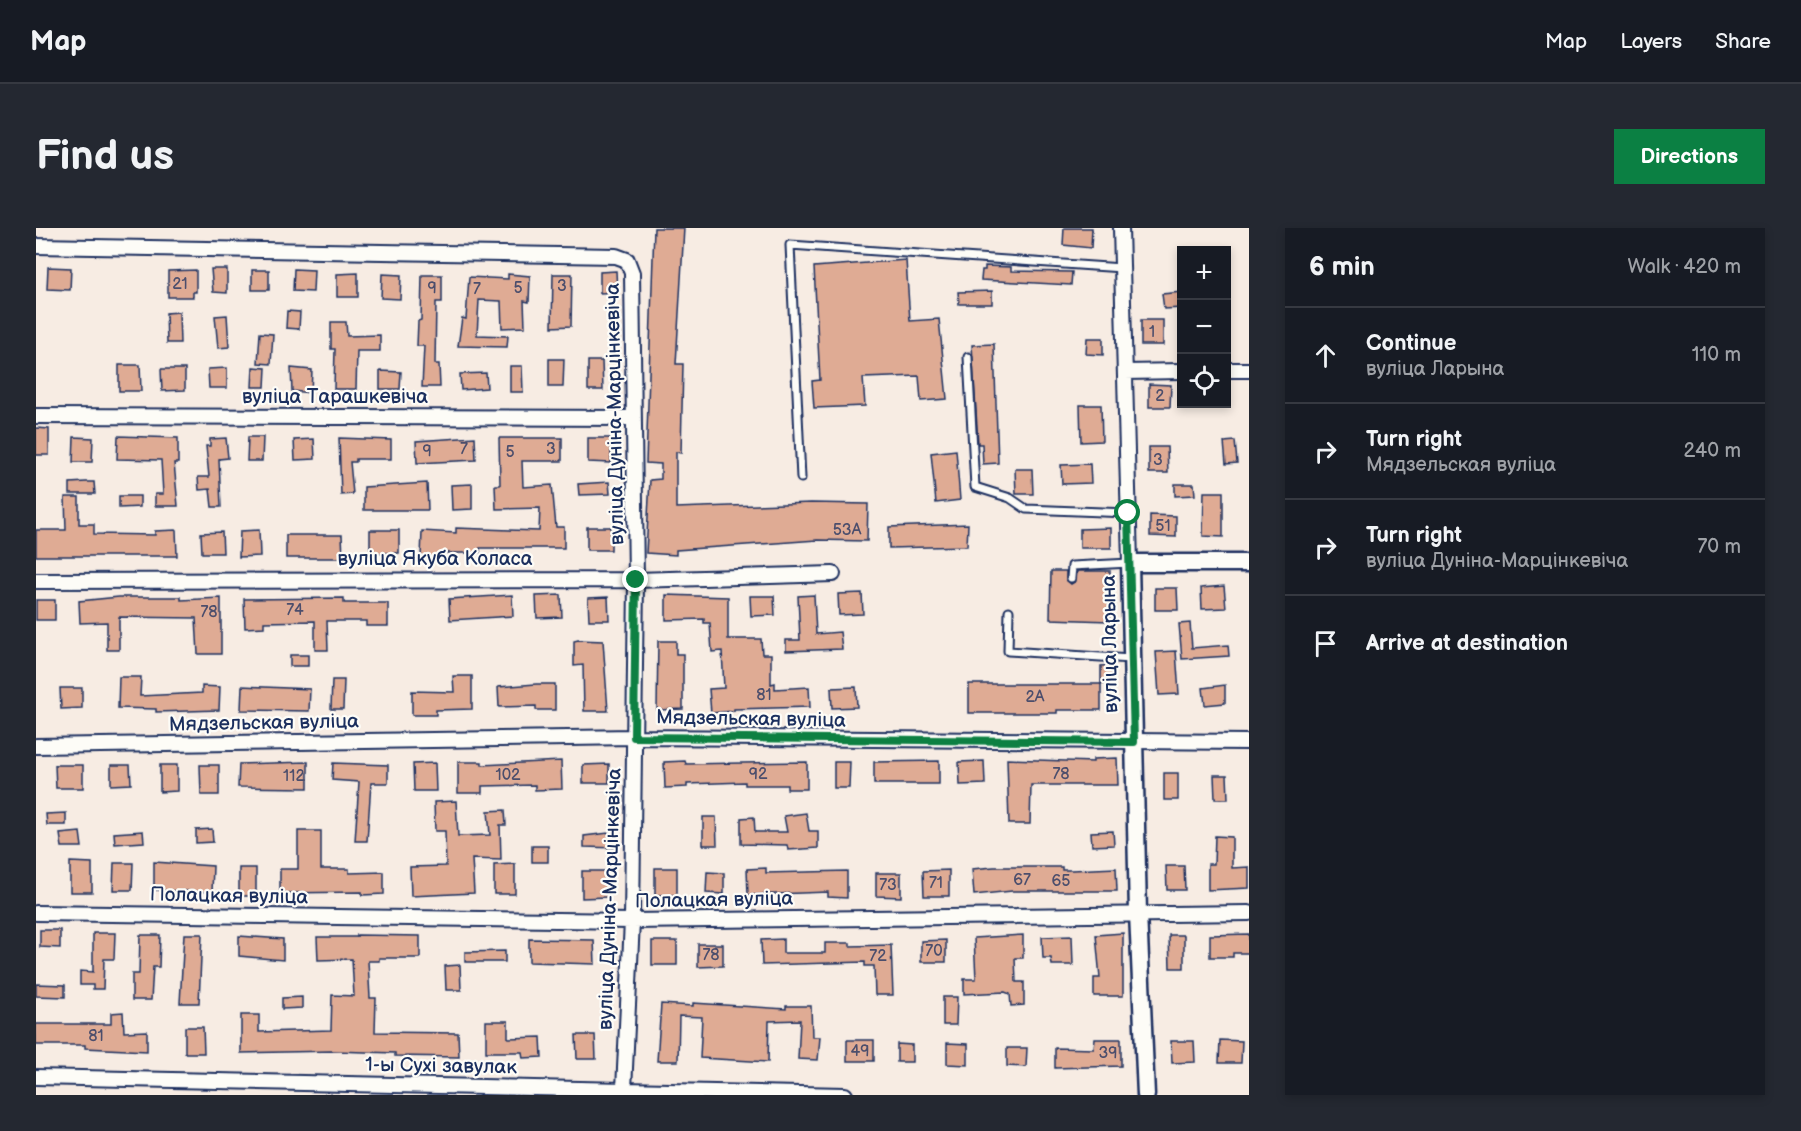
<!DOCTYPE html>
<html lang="en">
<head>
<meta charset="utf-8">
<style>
  body { margin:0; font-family:"Balsamiq Sans",sans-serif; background:#242831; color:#f1f3f6 }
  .controls { position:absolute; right:18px; top:18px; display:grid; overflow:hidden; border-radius:0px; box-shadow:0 3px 9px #0003 }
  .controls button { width:54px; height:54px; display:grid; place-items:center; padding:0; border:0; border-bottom:2px solid #363941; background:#171b24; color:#f1f3f6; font:30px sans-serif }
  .stop { position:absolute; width:18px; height:18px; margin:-14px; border:4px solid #0b8043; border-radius:50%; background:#fff }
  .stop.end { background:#0b8043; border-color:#fff; box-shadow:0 2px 6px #0008 }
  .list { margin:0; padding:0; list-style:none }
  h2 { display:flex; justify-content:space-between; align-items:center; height:78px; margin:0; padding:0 24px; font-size:26px }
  h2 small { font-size:20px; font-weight:400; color:#9ea1a6 }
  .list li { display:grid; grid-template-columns:39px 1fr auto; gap:18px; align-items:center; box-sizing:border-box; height:96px; padding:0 24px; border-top:2px solid #363941 }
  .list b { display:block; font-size:22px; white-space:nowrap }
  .list p { margin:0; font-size:20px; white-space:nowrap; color:#9ea1a6 }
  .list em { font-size:20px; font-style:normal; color:#9ea1a6 }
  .icon { flex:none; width:33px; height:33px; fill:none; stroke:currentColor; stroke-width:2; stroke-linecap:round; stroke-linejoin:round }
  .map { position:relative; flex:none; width:1213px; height:867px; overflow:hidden; border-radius:0px }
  header { display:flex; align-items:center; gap:36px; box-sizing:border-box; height:84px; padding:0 30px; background:#171b24; border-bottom:2px solid #363941 }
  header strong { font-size:28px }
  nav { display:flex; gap:33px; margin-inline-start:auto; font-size:21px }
  .intro { display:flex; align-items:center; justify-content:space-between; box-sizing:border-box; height:144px; padding:0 36px }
  h1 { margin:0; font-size:42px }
  .button { padding:15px 27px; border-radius:0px; background:#0b8043; color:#fff; font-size:21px; font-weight:700 }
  main { display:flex; gap:36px; padding:0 36px }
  aside { flex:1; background:#171b24; border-radius:0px; box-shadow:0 3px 9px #0003 }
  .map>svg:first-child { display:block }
  .building { fill:#dfab94; stroke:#1b2f5e; stroke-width:1.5 }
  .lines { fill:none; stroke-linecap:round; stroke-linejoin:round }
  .service-casing { stroke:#1b2f5e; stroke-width:11 }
  .minor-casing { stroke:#1b2f5e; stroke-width:18 }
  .tertiary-casing { stroke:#1b2f5e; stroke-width:21 }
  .service { stroke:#fdfcf7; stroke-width:7 }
  .minor { stroke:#fdfcf7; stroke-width:14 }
  .tertiary { stroke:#fdfcf7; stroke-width:16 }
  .route { stroke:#0b8043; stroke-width:8 }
  .labels { text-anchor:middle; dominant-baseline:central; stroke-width:4.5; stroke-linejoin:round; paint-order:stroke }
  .number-label { font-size:16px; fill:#4c4e6c }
  .street-label { font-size:20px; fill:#1b2f5e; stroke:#fdfcf7 }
</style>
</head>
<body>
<header>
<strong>Map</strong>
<nav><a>Map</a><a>Layers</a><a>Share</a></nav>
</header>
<div class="intro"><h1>Find us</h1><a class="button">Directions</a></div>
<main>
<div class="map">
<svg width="1213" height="867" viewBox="0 0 1213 867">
  <rect width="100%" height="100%" fill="#f7ece3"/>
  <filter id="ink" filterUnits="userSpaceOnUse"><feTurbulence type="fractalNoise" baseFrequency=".0167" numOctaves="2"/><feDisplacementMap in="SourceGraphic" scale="12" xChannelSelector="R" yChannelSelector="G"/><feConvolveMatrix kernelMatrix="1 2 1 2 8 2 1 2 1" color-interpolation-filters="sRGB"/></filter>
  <g filter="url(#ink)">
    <path class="building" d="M618,0H648L640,136H647L645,225L640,224V280L775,275L832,276L831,313L781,312L640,322V327L610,325L614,252L625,251V236L610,235Z
      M1028,0H1056L1055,20L1027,17Z
      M870,32L874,93L903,91L911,171L885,173L883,148L827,150L829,178L778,180L776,153L784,152L778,39Z
      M949,38L975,39V43L1036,44L1035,57L945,52L946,42H949Z
      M12,39L35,40L34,62L11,61Z
      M175,41H191V65L177,64Z
      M258,41L278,42L277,64L257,63Z
      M160,42V64H157V69H132V43Z
      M216,42H233V62H216Z
      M580,43L581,64L564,65V44Z
      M322,45V69H301V46Z
      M346,46L365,47L364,71L345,70Z
      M472,46L494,48L493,74L488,73L489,99L466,100L465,73L443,72L441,107L472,108L471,119L422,118L426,90L430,91L433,49L472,51Z
      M517,46H536L535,98L516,99Z
      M386,47H406V74H400L399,136H403L404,159H386L388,118H381L382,93L385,92Z
      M956,63V76H923L922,64Z
      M1146,64V80L1128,81L1126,66Z
      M251,83L264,84L263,101L250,100Z
      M143,84L144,115H131L130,85Z
      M191,87L193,119L182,120L179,88Z
      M1105,92H1127V117H1105Z
      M295,94H310L311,108L344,107V123H321L320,161H298L299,121H295Z
      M224,105L237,106L235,136L222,135Z
      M1051,110H1067V127L1050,126Z
      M958,116L962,235L947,236L946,216H942L936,117Z
      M513,131H528L527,159H513Z
      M552,133H566L567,162H552Z
      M83,137H104L105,163H83Z
      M474,138H486L487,164H474Z
      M217,139L230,140L229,159H216Z
      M191,140V160H173L172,141Z
      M255,140L276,142L275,165L256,163Z
      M125,141H149V162L126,163Z
      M344,143L365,144L364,161H344Z
      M450,145L451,160L425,162L424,146Z
      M1113,156L1135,157L1134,179H1113Z
      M1044,177H1065L1066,213L1045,214Z
      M0,200L13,201V227H0Z
      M82,208L142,210V235H138L142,278H119V266H127L125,232L81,231Z
      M38,209L57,210L56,234H37Z
      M212,209H227L226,233H211Z
      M439,209L440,232L381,235L380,213Z
      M190,210L192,230L183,231L185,279H176L174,261L163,262L162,249H173L170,218H174V211Z
      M303,210L355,212V231H320V234H314L317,266L305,267Z
      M463,210H526V233H486L487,259L516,257L520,299H528V320H444V325H405V330L385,329L386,303L420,305V300L503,303L504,280L460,281L459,257H464Z
      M552,210H575V235L552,234Z
      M278,211L279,231L259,232L258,212Z
      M1199,213L1201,235L1190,236L1188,214Z
      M1113,219H1131L1132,245H1113Z
      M920,222L924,272L900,275L895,225Z
      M1054,236L1055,255L1026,256L1025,237Z
      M979,241H996L997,266H980Z
      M50,254H58L59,266H34V255Z
      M573,254L574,266L543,267L542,256Z
      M391,255L392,282H328V259Z
      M436,256V281L416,282L415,257Z
      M1139,256H1158L1159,267L1139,268Z
      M1168,264H1187V309L1167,308Z
      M83,268H104V279L83,280Z
      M29,269H43V296H58V306L119,307V303L140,302L141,328H0V302H30Z
      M1114,287L1140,288V309L1114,308Z
      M932,296L931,318L853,320V299Z
      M551,299H575V322H551Z
      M1075,300V320H1044V301Z
      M223,302L224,328L203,329L204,303Z
      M334,302H363V325H334Z
      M186,304L187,325H166L165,305Z
      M250,307H306L307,330H250Z
      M1015,343H1030V352L1035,356L1040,353L1041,343H1074L1073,393L1014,391Z
      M1188,358L1190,380L1166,381L1165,360Z
      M1119,360H1141L1142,382H1119Z
      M826,365L827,386L803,387L802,366Z
      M476,367L477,388L414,392L413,371Z
      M525,367L526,389L501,390L500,368Z
      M630,367L692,369V411H725L726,426H735V456L739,455V461L773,459L774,479L698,481V483L675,485L673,461L688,460L686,423L676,424L674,395H668V391L630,392Z
      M778,367L780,406L804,404L806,421L750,423V412H764L762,368Z
      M714,368H738L739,387L715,388Z
      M83,369H145V372L185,370V426H162L160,390L83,389V422H71V394L44,395L43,373Z
      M572,369L573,392H553L552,370Z
      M308,370V375H352V398H330V393H291L292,422H279V393L228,394V399L209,400L208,371Z
      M0,372H19V392H0Z
      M1154,395L1156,420L1192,417L1193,428L1146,431L1143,396Z
      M542,412L567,413L572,483H548L547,437L538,438V413Z
      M622,413H640V426H647V481L621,482Z
      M1140,423L1143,466L1123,467L1120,424Z
      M254,427H272V438H254Z
      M1076,437L1077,456H1065V438Z
      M417,448H436V481L400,482V487H376V463L418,464Z
      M83,449H105L104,468L166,465V458L184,459L183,482L120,484V481L82,480Z
      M296,452H308L307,481H295Z
      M500,456H519V482H500V478L463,479L462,459Z
      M933,456H1065V482H1021V485H933Z
      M1189,457V475L1169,477L1167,460Z
      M206,458L274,461L273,483L205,482Z
      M820,459L821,479L796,480L795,460Z
      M24,460H46V480L25,481Z
      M1081,530L1082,557H995L994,596H973L971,531L1057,534V531Z
      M525,533L526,561L499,562V557L446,558V565H422V534H446V537Z
      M649,533L650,536L771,534V561H751V557H709V554L651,556V559L629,560L628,534Z
      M903,533V556H838V534Z
      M948,533L949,556L924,557L923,534Z
      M272,534V560L202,559L203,536Z
      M798,534H814L813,560H798Z
      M297,535L352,537V555H335L331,613H319L323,554L296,552Z
      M399,535L400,563H378L377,536Z
      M573,536V555H547V537Z
      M19,537H47V560H20Z
      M75,537H94L95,556L75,557Z
      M124,537H141V563L124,564Z
      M164,537H183V567H165Z
      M1128,545H1142V572H1128Z
      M1178,547H1191L1192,571H1179Z
      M420,573L422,608L454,607L452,583L469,582L470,597H464L465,632L436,631L438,665L375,668L374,639L410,638L409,603H399L398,574Z
      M30,585V597H11L10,586Z
      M770,585L773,603H782V620L752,622L751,617L705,616V590L718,589L719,604H751L748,588Z
      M667,589H680L681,617H667Z
      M176,601L177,614L160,615V602Z
      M107,603L108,614L79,616L78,605Z
      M262,603H285V641H313V645L348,644V666L326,667V664L244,665V641H262Z
      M1077,603L1078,617L1056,618L1055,604Z
      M44,604L46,619H26L24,606Z
      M581,604L582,620L548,619V608Z
      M1179,608L1196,609V640L1213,639V660L1172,662V636H1178Z
      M496,618H512V634H496Z
      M34,634L56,635V664H34Z
      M118,634L177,638L176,664L118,662Z
      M78,635H97L96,662H77Z
      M479,636V666H458V637Z
      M1130,638H1148L1149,662H1131Z
      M958,639H1026V642H1036L1080,640L1081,663H976L938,667L936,641Z
      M203,640H220V668H203Z
      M619,640H641V667H619Z
      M730,640V645L811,643V670L792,669V664L712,667L711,641Z
      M913,642V668H888L887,643Z
      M546,643H570L571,669L546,670Z
      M671,644L688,645V666L670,665Z
      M840,645H865V669L840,668Z
      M4,702H24V720L4,719Z
      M57,705H79L78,731H68L67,761H57V757H44V743L57,744Z
      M1087,705V768H1058V750H1064L1060,707Z
      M148,706H166L163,775H144Z
      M1213,706V725H1197V729H1174V707Z
      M104,707H124L123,739H117L115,772H96V746H103Z
      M321,707L384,708V730H343V733H332L334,770H340L339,804L422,805L423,829L359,828V825L298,823L205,825V787H223V804L295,802L296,767L318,768L316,731L282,732L281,709H321Z
      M987,707V730H979L980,754H988V777L975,778L974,766L969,764L928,766V751H940L938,710Z
      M1133,707H1148V740H1134Z
      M203,708L247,711V732L203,728Z
      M1036,708L1037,737H1016L1015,730H1007L1006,709Z
      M493,711L558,712L559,736L493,734Z
      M747,711V725H789V715H814V718L855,717L857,767H839L838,738H829V734L726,737L725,712Z
      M910,712V734H885V713Z
      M616,713H641V737H616Z
      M662,716H687V738L662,739Z
      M469,723V734H429V724Z
      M424,737L425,762H410L409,738Z
      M0,756L29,757V769L0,768Z
      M266,769V780L246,781V770Z
      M907,769H921L920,797H907Z
      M657,775L750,781V778H775L776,809H784L782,832L762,831L764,792L733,793L732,834L664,830L666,789L643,788L642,833H621L625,776L657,778Z
      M87,784L88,804L111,803V823L49,820V817H0V796H75V785Z
      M450,793H472V810L505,809L506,829L487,830L486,824H450Z
      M149,799H167L168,825H149Z
      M540,807H559L560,831H541Z
      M1059,811H1085V838L1019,840V820L1058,821Z
      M811,812H838V833H811Z
      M1184,812L1206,813L1205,835H1183Z
      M1135,813H1158L1159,834L1136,835Z
      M911,815L932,816V837L911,836Z
      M861,816L876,817V834H861Z
      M971,820H991L990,839L971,838Z"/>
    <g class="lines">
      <g class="service-casing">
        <path id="service" d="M932,129L939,259L974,270L990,281L1092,285
          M765,250L754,17L1086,40
          M1035,350L1036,338L1094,335
          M973,383L972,423L1095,431"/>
      </g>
      <g class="minor-casing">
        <path id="minor" d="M1085,0L1094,335
          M0,18L580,28L591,32L596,45L600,352L596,693L588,861
          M1190,142H1213
          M1089,144L1146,143
          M0,188L597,190
          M0,353L600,352L797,346
          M0,518L598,509L1213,514
          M0,685L596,693L1213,685
          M0,849L809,867"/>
      </g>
      <g class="tertiary-casing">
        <path id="tertiary" d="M1110,867L1102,685L1094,335H1213"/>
      </g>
      <use href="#service" class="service"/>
      <use href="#minor" class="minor"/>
      <use href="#tertiary" class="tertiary"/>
    </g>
  </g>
  <g class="lines" filter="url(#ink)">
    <path class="route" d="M600,352L598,509L1098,514L1092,285"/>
  </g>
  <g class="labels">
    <g class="number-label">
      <text x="144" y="56">21</text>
      <text x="526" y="58">3</text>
      <text x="396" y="60">9</text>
      <text x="482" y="60">5</text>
      <text x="441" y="61">7</text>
      <text x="1116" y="104">1</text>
      <text x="1124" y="168">2</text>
      <text x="428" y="221">7</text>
      <text x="515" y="221">3</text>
      <text x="391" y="223">9</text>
      <text x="474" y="224">5</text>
      <text x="1122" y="232">3</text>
      <text x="1127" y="298">51</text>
      <text x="811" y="302">53А</text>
      <text x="259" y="382">74</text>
      <text x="173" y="384">78</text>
      <text x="728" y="467">81</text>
      <text x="999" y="469">2А</text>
      <text x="722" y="546">92</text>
      <text x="1025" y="546">78</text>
      <text x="472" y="547">102</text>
      <text x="258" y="548">112</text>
      <text x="986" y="652">67</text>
      <text x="1025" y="653">65</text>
      <text x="900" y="655">71</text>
      <text x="852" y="657">73</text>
      <text x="898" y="723">70</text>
      <text x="675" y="727">78</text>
      <text x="842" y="728">72</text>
      <text x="60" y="808">81</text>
      <text x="824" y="823">49</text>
      <text x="1072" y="825">39</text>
    </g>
    <g class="street-label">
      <text x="299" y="169">вуліца Тарашкевіча</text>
      <text transform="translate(579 186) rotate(-91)">вуліца Дуніна-Марцінкевіча</text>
      <text x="399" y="331">вуліца Якуба Коласа</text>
      <text transform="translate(1074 416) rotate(-91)">вуліца Ларына</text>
      <text transform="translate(715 491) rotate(1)">Мядзельская вуліца</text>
      <text transform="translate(228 495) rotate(-1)">Мядзельская вуліца</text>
      <text transform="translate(193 668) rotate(1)">Полацкая вуліца</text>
      <text transform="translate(574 671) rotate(-88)">вуліца Дуніна-Марцінкевіча</text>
      <text transform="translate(678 672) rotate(-1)">Полацкая вуліца</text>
      <text transform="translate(405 838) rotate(1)">1-ы Сухі завулак</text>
    </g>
  </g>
</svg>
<div class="controls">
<button>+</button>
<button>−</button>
<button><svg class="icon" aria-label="locate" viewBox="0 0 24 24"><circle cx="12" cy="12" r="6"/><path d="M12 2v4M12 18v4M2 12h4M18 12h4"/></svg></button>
</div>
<div class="stop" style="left:1092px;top:285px"></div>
<div class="stop end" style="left:600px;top:352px"></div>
</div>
<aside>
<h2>6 min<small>Walk · 420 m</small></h2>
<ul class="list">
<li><svg class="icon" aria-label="ahead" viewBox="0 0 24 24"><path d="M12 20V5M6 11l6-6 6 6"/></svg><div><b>Continue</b><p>вуліца Ларына</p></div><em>110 m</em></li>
<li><svg class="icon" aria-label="right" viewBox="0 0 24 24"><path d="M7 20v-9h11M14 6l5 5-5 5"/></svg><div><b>Turn right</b><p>Мядзельская вуліца</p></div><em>240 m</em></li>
<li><svg class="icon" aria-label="right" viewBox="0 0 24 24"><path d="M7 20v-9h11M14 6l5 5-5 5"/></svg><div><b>Turn right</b><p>вуліца Дуніна-Марцінкевіча</p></div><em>70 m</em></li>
<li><svg class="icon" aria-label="arrive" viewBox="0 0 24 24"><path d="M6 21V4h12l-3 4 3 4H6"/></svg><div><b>Arrive at destination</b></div></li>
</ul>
</aside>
</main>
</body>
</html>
